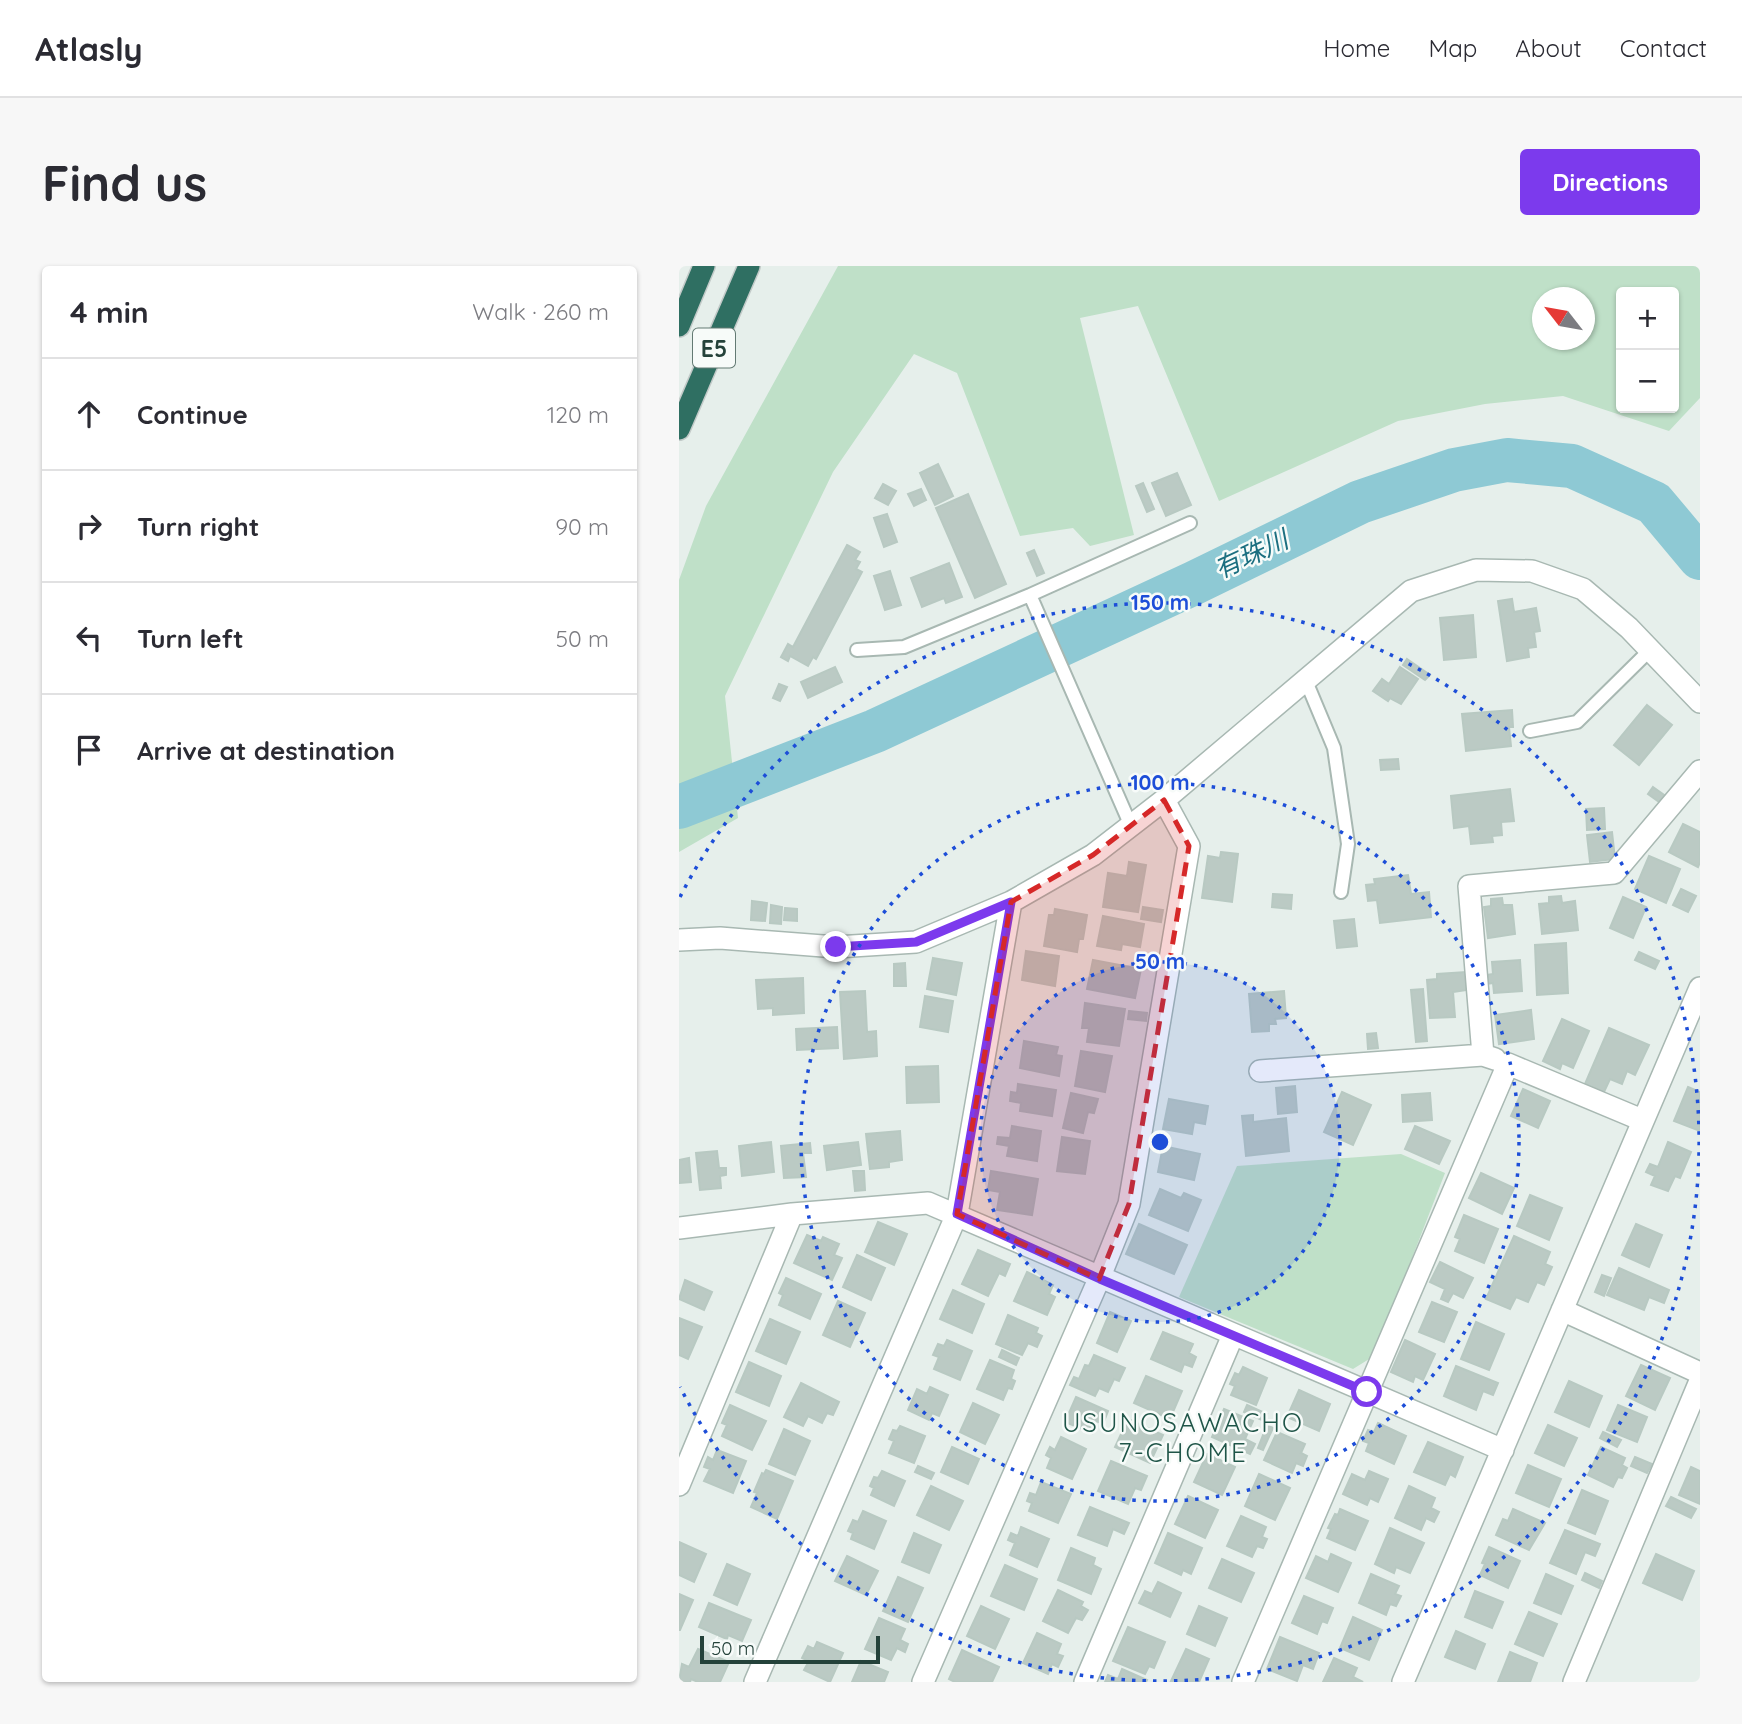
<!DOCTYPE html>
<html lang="en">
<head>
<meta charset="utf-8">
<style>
  body { margin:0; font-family:Quicksand,"Noto Sans JP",sans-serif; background:#f7f7f7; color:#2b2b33 }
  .controls { position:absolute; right:21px; top:21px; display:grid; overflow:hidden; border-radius:7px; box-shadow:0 2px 5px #0004 }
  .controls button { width:63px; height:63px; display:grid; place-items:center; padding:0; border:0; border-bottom:2px solid #e1e1e2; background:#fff; color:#2b2b33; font:35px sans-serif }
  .compass { position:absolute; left:853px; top:21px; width:63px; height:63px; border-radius:50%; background:#fff; box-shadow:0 2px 5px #0004; rotate:301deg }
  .scale { position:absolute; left:21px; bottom:18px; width:180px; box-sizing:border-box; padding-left:7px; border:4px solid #24423a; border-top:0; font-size:19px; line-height:24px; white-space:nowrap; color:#24423a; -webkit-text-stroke:5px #f7fbf9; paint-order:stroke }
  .stop { position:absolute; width:21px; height:21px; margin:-16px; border:5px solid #7c3aed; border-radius:50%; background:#fff }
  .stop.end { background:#7c3aed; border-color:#fff; box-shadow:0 2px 7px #0008 }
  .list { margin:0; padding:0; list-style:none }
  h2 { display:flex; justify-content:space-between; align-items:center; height:91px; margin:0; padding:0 28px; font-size:30px }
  h2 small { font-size:23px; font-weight:400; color:#7c7c81 }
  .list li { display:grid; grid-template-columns:46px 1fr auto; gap:21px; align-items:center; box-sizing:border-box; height:112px; padding:0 28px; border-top:2px solid #e1e1e2 }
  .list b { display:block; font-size:26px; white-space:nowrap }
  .list em { font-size:23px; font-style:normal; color:#7c7c81 }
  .icon { flex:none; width:38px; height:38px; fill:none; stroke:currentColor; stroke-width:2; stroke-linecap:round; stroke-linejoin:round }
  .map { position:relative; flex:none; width:1021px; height:1416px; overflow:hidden; border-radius:7px }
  header { display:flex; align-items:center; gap:42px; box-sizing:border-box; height:98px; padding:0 35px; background:#fff; border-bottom:2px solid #e1e1e2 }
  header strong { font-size:33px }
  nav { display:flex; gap:38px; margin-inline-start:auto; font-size:24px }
  .intro { display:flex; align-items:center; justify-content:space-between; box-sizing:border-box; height:168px; padding:0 42px }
  h1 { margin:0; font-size:49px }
  .button { padding:18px 32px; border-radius:7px; background:#7c3aed; color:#fff; font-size:24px; font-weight:700 }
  main { display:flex; gap:42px; padding:0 42px }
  aside { flex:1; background:#fff; border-radius:7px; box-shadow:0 2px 5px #0004 }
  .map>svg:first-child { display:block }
  .green { fill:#bfe0c8; fill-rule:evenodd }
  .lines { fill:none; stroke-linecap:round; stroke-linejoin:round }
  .river { stroke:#8ec9d4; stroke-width:44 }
  .building { fill:#bbcac4; stroke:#b8c9c2; stroke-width:2 }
  .service-casing { stroke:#a8b8b2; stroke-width:16 }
  .minor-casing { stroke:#a8b8b2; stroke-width:24 }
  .motorway-casing { stroke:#c2cac8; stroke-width:24 }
  .service { stroke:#fff; stroke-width:12 }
  .minor { stroke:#fff; stroke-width:21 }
  .motorway { stroke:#2f6f62; stroke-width:21 }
  .route { stroke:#7c3aed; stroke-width:9 }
  .marked { fill:#d62828; fill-opacity:0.2; stroke:#d62828; stroke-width:5; stroke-dasharray:14 9; stroke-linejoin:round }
  .ring { fill:none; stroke:#1d4ed8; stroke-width:3.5; stroke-dasharray:3.5 7 }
  .labels { text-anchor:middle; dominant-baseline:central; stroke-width:5; stroke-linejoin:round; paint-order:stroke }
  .shield { fill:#f7fbf9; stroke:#637a73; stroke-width:2 }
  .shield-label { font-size:23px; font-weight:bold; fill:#24423a }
  .water-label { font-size:26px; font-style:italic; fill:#1c6f80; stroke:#f7fbf9 }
  .neighbourhood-label { font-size:26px; letter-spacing:2px; fill:#1f5548; stroke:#f7fbf9 }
  .centre { fill:#1d4ed8; stroke:#f7fbf9; stroke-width:3.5 }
  .ring-label { font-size:21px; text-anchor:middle; font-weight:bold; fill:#1d4ed8; stroke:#f7fbf9; stroke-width:5; stroke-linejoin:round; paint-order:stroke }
</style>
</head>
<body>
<header>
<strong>Atlasly</strong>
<nav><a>Home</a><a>Map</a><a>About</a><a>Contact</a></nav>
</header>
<div class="intro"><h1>Find us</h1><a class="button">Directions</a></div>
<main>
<aside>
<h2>4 min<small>Walk · 260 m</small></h2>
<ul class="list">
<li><svg class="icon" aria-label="ahead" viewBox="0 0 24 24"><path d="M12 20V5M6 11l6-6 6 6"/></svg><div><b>Continue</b></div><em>120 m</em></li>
<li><svg class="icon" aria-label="right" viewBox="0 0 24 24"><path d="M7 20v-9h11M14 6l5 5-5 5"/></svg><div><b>Turn right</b></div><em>90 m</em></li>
<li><svg class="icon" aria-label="left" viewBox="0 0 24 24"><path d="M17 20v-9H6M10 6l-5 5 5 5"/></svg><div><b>Turn left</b></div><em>50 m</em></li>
<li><svg class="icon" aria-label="arrive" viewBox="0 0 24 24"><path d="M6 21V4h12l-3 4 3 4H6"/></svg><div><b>Arrive at destination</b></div></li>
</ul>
</aside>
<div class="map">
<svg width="1021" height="1416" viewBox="0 0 1021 1416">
  <rect width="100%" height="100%" fill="#e6efeb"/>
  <path class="green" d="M159,0H1021V132L990,165L884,130L806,138L719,155L540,235L459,40L401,52L455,269L411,280L394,262L341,270L278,107L235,88L154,206L46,430L59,552L0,586V314L27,240ZM942,26H995V142H942ZM864,32H906V74H864Z
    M722,888L766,907L695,1090L674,1103L500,1031L558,900Z"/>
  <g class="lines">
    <path class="river" d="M0,541L196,465L515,317L681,236L775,204L828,194L893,200L975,237L1021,292"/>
  </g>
  <path class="building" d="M259,198L274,230L256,239L241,207Z
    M498,207L512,239L487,250L473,217Z
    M464,217L475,243L468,246L457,220Z
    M204,218L217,225L209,239L196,232Z
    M242,223L247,234L235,240L229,228Z
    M289,228L327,318L296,332L257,242Z
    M208,248L218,276L205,281L195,252Z
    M168,279L181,286L176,294L181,296L177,303L183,306L137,393L134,391L129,400L111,390L109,395L102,391L109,378L114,381Z
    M355,284L365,307L358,310L348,287Z
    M270,297L283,331L267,337L265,332L243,341L232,312Z
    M211,305L222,339L206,344L195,310Z
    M833,333L835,346L857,342L861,365L855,366L857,381L849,382L850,391L828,395L819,335Z
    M794,349L797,391L765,394L761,352Z
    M728,393L751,409L746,414L724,399Z
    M156,401L163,416L129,432L122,416Z
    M721,401L739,413L722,438L711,432L709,435L694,425L703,413L710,418Z
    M100,418L108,421L101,435L94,432Z
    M968,439L993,459L960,499L935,479Z
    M833,444L834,461H830L832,480L787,485L783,448Z
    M719,493L720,503L702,504L701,494Z
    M974,521L988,531L983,538L969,528Z
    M831,523L835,555L822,556L823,569L813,570L814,576L792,578L790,560L775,562L772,530Z
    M925,542L926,563L908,564L907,543Z
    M1004,558L1021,566V596L1019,601L990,586Z
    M933,566L936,593L911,596L908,569Z
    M542,586L559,588L553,636L523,632L529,590L541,592Z
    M970,590L1001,603L987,637L956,623Z
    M450,596L467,599L459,646L424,641L429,607L448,610Z
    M729,609L732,628L750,626L752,651L701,657L698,634L689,635L687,619L696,618L695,613Z
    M1002,623L1017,630L1009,646L994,639Z
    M594,628L613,629L612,643L593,641Z
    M882,630L883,637L896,635L899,664L863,668L860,638L870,637V631Z
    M944,631L967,641L954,672L931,662Z
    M823,632L824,639H833L836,668L809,672L805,641L812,640V633Z
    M73,635L88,637L86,655L72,654Z
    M92,639L103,641L102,658L91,657Z
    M464,641L484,644L482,656L462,653Z
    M106,642L118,643V655L105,654Z
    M376,643L408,649L404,673H400L398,686L365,680L370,649H375Z
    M424,650L465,658L461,681L443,678L442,684L418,680Z
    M675,653L678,680L658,682L655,655Z
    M887,677L889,727L858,729L856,679Z
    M347,685L380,690L376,720L343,714Z
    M960,686L980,695L976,703L956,694Z
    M254,692L283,697L277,729L248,723Z
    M414,694L462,703L456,732L408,723Z
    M841,694L843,725L815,727L814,717L807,718V709L814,708L813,696Z
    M226,697L227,720H215V698Z
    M787,706L788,724L774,726L776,751L751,752L748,714L758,713V708Z
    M124,712L125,747L94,749V742L79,743L77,714Z
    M744,723L748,775L737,776L732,724Z
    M186,725L188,766L197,765L198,790L165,793L161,726Z
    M605,725L607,752L596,753L597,758H590V765L573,766L570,728Z
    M246,730L274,735L269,766L241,761Z
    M406,737L446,743L440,780L408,776L410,762H403Z
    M852,744L855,773L820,778L816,749Z
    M450,745L468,747L467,755L449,753Z
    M883,753L910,765L894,802L883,797L881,803L864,795Z
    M158,761L159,782L118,784L117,763Z
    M930,762L970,779L956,809L948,805L943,818L931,813L925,826L906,818Z
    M697,767L699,782L689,783L688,768Z
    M345,775L379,781L377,789L383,790L380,810L341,802Z
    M402,785L433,790L426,826L396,820Z
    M259,800L260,836L228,837L227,801Z
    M339,818L377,824L373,850L341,845L342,837L331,835L332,826L338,827Z
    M616,820L618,846L599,848L597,822Z
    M1009,821L1021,826V865L995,855Z
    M844,823L871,835L859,862L832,850Z
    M663,826L692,839L674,879L645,866Z
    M392,827L419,833L415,847L409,846L404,867L384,862Z
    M751,827L753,854L724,856L723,829Z
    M490,833L529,840L526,858L515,856L513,868L484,863Z
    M574,849V856L607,852L610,885L567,890L563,850Z
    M333,860L362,865L358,895L328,890L330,880L318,878L319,871L331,872Z
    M736,860L771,875L760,898L726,883Z
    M221,865L223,894L210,896V901L191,903L187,868Z
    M383,871L411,875L406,908L378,905Z
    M92,876L95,906L63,910L60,880Z
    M179,876L182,899L148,904L145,880Z
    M989,876L1012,886L1001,912L996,910L989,925L972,919L976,910L967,906L971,898L979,901Z
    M131,877L132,887H124L127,911L105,912L102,880Z
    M484,880L521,888L515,914L479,906Z
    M38,885L40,902H47V909L41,910L42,922L21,924L17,887Z
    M10,892L12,916L0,917V894Z
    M174,905H185L186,924L176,925Z
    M312,905L359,913L353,949L318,944L321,926L309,924Z
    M802,907L835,922L823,948L790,932Z
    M481,923L502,932L505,927L522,934L509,965L470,949Z
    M851,929L883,942L870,974L838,960Z
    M785,949L819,963L805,997L776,985L781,973L776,971Z
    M199,956L228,968L215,999L186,986Z
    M460,958L508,979L495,1008L447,988Z
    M957,958L983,969L970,1001L943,989Z
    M128,969L142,975L144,971L160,978L155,989L163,992L153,1014L115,997Z
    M835,970L871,986L866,998L873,1001L865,1019L858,1016L849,1036L837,1031L831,1043L807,1033Z
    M299,984L331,998L326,1010L320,1007L309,1030L283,1018Z
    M178,989L206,1002L192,1034L164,1021Z
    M761,996L794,1012L784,1032L774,1027L769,1036L762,1033L766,1023L751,1016Z
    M940,1002L990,1024L985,1037L970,1031L965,1044L928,1029Z
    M348,1006L374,1019L370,1028L376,1031L368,1049L335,1035Z
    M923,1009L932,1012L925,1030L916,1026Z
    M107,1012L142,1028L131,1053L100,1039L104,1029L100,1027Z
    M6,1014L33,1026L25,1044L0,1033Z
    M274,1024L305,1038L293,1067L261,1053Z
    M159,1035L186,1047L171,1081L144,1069Z
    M753,1036L778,1046L765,1076L740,1066Z
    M431,1046L452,1055L438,1086L418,1077Z
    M329,1049L359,1062L357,1067L363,1070L358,1081L349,1077L343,1089L317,1078Z
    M0,1052L23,1061L9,1093L0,1089Z
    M91,1053L121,1066L107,1098L77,1085Z
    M797,1056L825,1068L810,1104L782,1093Z
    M484,1066L514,1078L510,1087L517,1091L513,1101L505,1098L502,1106L472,1093Z
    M268,1074L293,1085L281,1114L255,1103L260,1091L254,1089L259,1078L265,1080Z
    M726,1074L756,1088L744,1114L736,1110L734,1116L712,1106Z
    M323,1084L340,1092L337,1099L320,1091Z
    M415,1089L446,1102L440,1115L435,1113L429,1126L420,1122L416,1130L391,1119L395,1111L400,1113L406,1099L410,1100Z
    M311,1094L335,1104L332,1113L336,1115L333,1123L329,1122L324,1134L298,1123Z
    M70,1096L102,1110L90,1140L57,1126Z
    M962,1099L991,1112L976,1144L947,1130Z
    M777,1100L819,1117L814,1129L804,1125L797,1144L765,1130Z
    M564,1101L588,1112L577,1139L552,1129L556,1120L551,1118L556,1107L560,1109Z
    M467,1110L503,1125L491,1153L455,1137Z
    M890,1115L923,1130L910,1161L876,1146Z
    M122,1117L160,1136L154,1149L148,1147L143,1157L129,1150L124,1160L105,1151Z
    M251,1121L269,1129L260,1150L253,1147L250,1154L229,1144L238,1123L248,1128Z
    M620,1124L651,1138L640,1165L608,1151Z
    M397,1131L429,1145L424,1158L418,1155L413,1167L386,1156Z
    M294,1137L320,1149L306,1178L281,1166Z
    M51,1139L87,1155L73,1184L43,1170L48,1159L43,1157Z
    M568,1139L588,1148L585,1155L565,1146Z
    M939,1139L968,1151L958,1176L928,1164Z
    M545,1143L574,1155L566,1173L576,1178L571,1188L533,1171Z
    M449,1153L484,1169L471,1197L436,1181Z
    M699,1157L727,1170L715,1198L687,1185L690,1177L684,1175L689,1164L695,1166Z
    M588,1159L594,1162L584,1184L579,1182Z
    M869,1159L898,1172L885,1200L856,1187Z
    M221,1160L246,1170L235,1197L210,1187L215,1175L210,1173L214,1164L218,1165Z
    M105,1163L131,1175L116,1209L90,1198Z
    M598,1166L626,1178L622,1187L628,1190L624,1200L617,1197L613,1207L585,1194Z
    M924,1166L942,1174L938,1181L921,1172Z
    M382,1171L407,1183L393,1213L368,1202L372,1192L367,1189L371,1181L376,1184Z
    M749,1176L784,1191L776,1211L771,1208L766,1219L735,1206Z
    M273,1181L300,1193L289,1218L262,1206Z
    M922,1181L946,1192L943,1199L948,1202L943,1212L939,1211L934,1221L909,1209Z
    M38,1184L67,1195L54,1227L25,1215L31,1203L25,1201L29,1191L34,1194Z
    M528,1188L556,1201L543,1229L515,1216Z
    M956,1191L973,1198L968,1207L952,1200Z
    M432,1195L468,1210L462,1224L456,1222L449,1238L419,1225Z
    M849,1199L882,1213L870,1241L837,1227Z
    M239,1200L255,1207L252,1213L236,1206Z
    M1012,1201L1021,1205V1238L1000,1229Z
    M87,1204L114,1215L98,1253L72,1241L78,1227L75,1226L83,1207L85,1208Z
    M203,1205L226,1215L215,1240L192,1229L195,1222L191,1220L195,1211L199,1212Z
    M690,1205L709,1213L699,1236L691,1232L688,1239L664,1228L673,1208L686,1214Z
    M580,1208L611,1222L596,1254L566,1240Z
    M362,1216L392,1228L379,1257L350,1245L353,1237L348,1235L351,1227L357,1229Z
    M252,1220L284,1235L270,1264L238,1249Z
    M730,1220L756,1232L752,1242L760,1246L755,1256L747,1252L742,1264L716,1252Z
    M903,1224L929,1235L916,1268L889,1257Z
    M509,1230L539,1244L526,1272L496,1258Z
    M992,1231L1017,1243L1012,1252L987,1240Z
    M411,1241L450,1257L445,1268L434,1263L428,1280L399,1269Z
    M661,1243L689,1255L676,1284L648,1272L652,1263L649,1262L656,1248L659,1249Z
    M834,1243L866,1257L850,1284L817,1269L824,1253L829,1255Z
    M184,1245L207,1255L195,1283L172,1273L174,1267L169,1265L174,1254L179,1256Z
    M562,1250L587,1261L583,1271L588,1273L584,1282L578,1280L573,1291L548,1280Z
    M342,1261L370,1273L358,1301L331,1289L336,1277L329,1274L332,1267L339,1270Z
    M711,1262L745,1277L731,1307L717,1301L715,1307L696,1298Z
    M886,1264L921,1278L916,1290L906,1286L897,1308L871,1297Z
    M235,1267L262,1279L250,1307L223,1296Z
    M489,1267L523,1282L512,1308L504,1304L502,1309L476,1297Z
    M0,1276L27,1288L15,1316L0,1309Z
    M810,1281L841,1295L829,1322L801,1309L806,1298L803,1297Z
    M392,1282L416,1292L414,1299L422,1303L412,1328L379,1314Z
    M652,1288L672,1297L659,1326L627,1312L637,1290L649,1296Z
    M977,1288L1015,1305L1003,1334L964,1317Z
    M168,1290L199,1305L187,1329L156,1315Z
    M543,1293L575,1307L562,1336L530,1322Z
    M48,1298L71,1308L58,1339L35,1329Z
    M326,1299L358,1313L345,1344L312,1330Z
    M906,1307L923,1315L920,1322L903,1314Z
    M692,1308L720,1320L716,1328L722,1330L717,1340L711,1338L707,1349L680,1337Z
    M867,1308L894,1320L882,1348L855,1337Z
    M219,1311L244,1322L229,1356L204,1345Z
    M479,1316L502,1327L491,1351L460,1337L466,1325L473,1328Z
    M379,1324L404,1336L402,1340L409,1344L403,1354L397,1352L389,1367L364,1355Z
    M796,1325L824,1336L813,1362L786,1351Z
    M0,1328L14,1334L1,1364H0Z
    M625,1330L654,1342L648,1357L643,1355L638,1368L613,1357Z
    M30,1337L72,1354L63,1375L49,1369L48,1373L20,1361Z
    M302,1340L330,1353L316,1383L288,1370Z
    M520,1340L548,1352L536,1380L508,1368Z
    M850,1346L878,1358L864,1390L836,1378Z
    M674,1351L703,1364L690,1394L661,1382Z
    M200,1352L226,1363L221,1374L229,1378L226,1386L218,1382L212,1394L186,1383Z
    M449,1361L486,1376L475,1402L470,1400L466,1408L434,1395Z
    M777,1365L806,1378L796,1403L766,1391Z
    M358,1367L382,1378L378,1388L384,1390L379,1401L373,1398L369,1408L344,1397Z
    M601,1371L640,1387L634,1403L624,1399L618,1415L588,1403Z
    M138,1376L164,1387L151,1416L125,1404L130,1395L123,1392L129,1380L135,1383Z
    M19,1383L50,1396L41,1416H19L12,1413L11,1416H0L3,1398L10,1401Z
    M507,1383L530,1393L520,1416L492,1415Z
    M283,1384L320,1401L313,1416H276L270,1413Z
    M831,1386L858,1397L851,1416H819Z
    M655,1392L678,1402L674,1411L684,1416H644Z
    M182,1395L209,1406L205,1416H173Z
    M443,1403L468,1414L467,1416H426L429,1409L439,1413Z"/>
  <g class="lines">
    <g class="service-casing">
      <path id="service" d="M351,329L452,560
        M178,384L225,381L351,329L511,257
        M627,415L655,482L669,578L662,626
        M851,465L898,456L971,384"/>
    </g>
    <g class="minor-casing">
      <path id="minor" d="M0,674L41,672L157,681L237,676L332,636L414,589L485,534L732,325L797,304L853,305L904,323L950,362L1021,436
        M804,789L790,620L935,607L1021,505
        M581,805L804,789L816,793
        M0,962L113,948L249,937L824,1184
        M883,1044L1021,1107
        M0,1219L113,948
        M76,1416L278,948L332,636
        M244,1416L420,1013L450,938L510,580L485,534
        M406,1416L554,1069
        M564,1416L829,798L963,854
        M724,1416L1021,722
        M895,1416L1021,1115"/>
    </g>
    <g class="motorway-casing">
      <path id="motorway" d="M0,60L25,0
        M0,163L70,0"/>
    </g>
    <use href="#service" class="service"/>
    <use href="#minor" class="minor"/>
    <use href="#motorway" class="motorway"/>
  </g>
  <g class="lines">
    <path class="route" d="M157,681L237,676L332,636L278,948L421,1013L688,1126"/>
  </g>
  <path class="marked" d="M485,534L510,580L450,938L420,1013L278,948L332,636L414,589Z"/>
  <circle cx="481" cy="876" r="180" fill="#1d4ed8" fill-opacity=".12"/>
  <g class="ring">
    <circle cx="481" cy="876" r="180"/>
    <circle cx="481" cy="876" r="359"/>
    <path d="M1 631A539 539 0 1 1 1 1121"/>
  </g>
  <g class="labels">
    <rect class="shield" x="14" y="62.5" width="42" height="39" rx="5"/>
    <g class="shield-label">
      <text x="35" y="82">E5</text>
    </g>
    <g class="water-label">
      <text transform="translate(572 288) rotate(-25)">有珠川</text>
    </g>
    <g class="neighbourhood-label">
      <text x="504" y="1156">USUNOSAWACHO<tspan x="504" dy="30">7-CHOME</tspan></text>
    </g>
  </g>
  <circle cx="481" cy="876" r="10" class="centre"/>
  <g class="ring-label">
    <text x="481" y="344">150 m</text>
    <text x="481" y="524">100 m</text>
    <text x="481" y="703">50 m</text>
  </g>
</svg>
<div class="controls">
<button>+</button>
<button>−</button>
</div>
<svg class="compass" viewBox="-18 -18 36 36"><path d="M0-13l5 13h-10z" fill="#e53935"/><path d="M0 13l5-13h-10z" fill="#7c7c81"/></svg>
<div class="scale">50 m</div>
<div class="stop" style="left:688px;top:1126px"></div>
<div class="stop end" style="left:157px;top:681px"></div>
</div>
</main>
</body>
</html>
